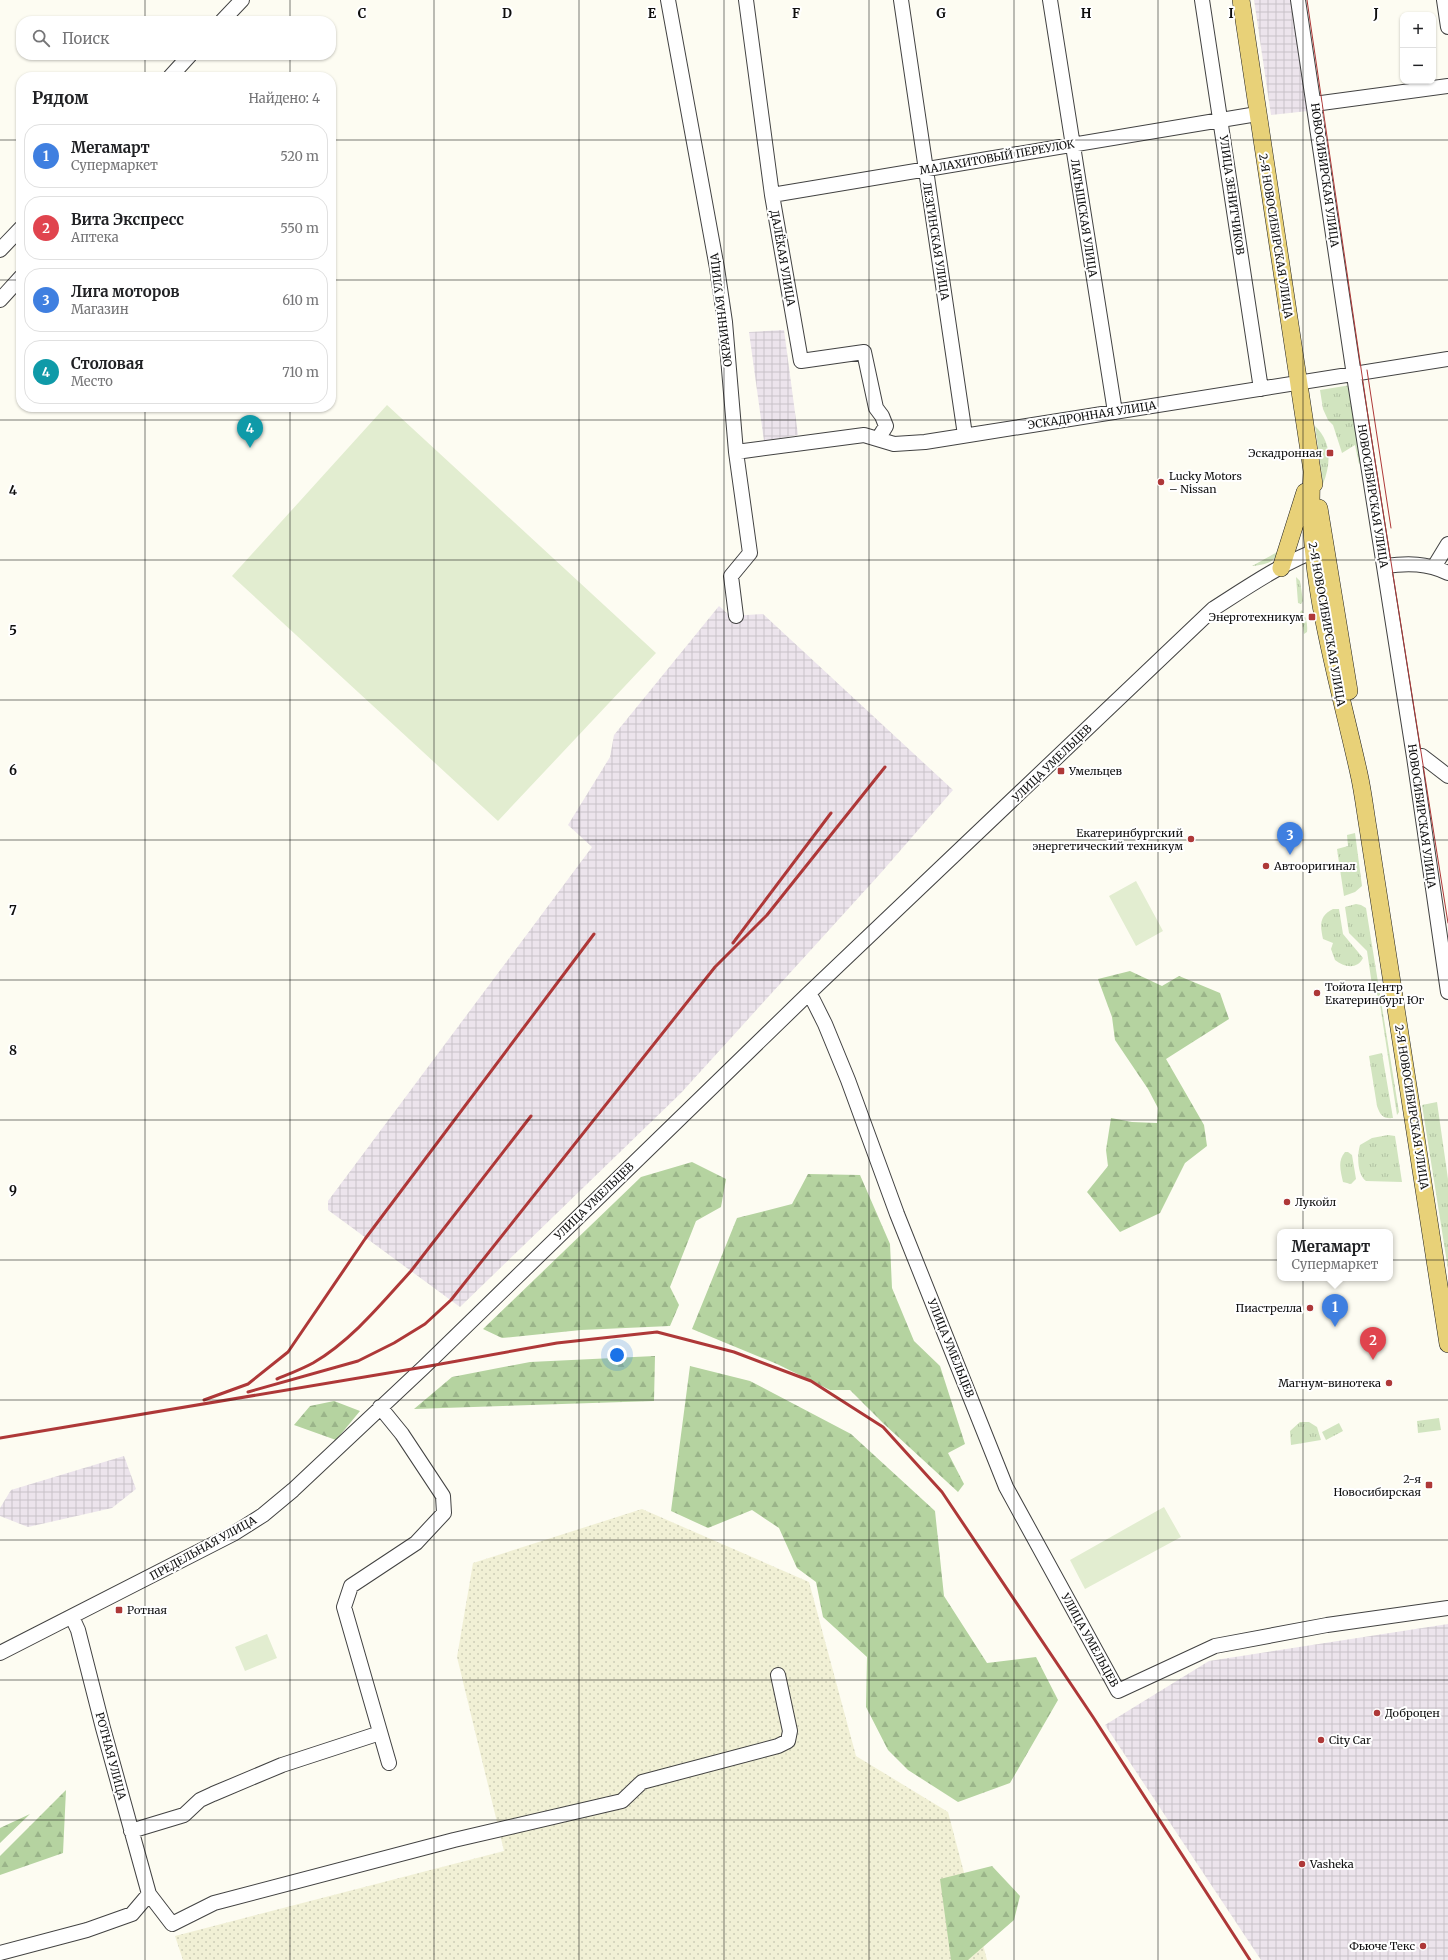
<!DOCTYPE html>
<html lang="ru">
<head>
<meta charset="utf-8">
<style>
  body { margin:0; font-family:Merriweather,serif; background:#f2f2f2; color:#202124 }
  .controls { position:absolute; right:12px; top:12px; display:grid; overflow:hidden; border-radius:8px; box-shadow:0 1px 3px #0004 }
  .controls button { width:36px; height:36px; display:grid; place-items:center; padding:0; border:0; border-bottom:1px solid #e0e0e0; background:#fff; color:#202124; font:20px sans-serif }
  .you { position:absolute; left:617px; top:1355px; width:14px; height:14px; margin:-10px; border:3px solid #fff; border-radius:50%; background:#1a73e8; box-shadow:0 0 0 6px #1a73e833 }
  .badge { display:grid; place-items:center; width:26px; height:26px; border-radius:50%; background:#db2777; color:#fff; font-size:13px; font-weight:700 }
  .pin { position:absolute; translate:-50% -33px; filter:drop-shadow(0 1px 2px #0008) }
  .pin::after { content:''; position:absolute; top:21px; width:14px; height:12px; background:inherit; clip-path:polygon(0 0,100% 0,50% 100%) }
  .popup { position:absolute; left:1277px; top:1229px; width:116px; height:52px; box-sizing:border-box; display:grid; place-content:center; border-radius:8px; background:#fff; filter:drop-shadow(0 1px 3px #0005); font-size:13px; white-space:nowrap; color:#757577 }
  .popup b { font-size:15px; color:#202124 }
  .popup::after { content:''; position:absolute; left:50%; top:100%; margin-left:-8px; border:8px solid transparent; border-top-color:#fff }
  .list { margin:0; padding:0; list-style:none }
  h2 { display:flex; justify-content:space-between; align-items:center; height:52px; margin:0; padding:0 16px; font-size:17px }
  h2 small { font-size:13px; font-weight:400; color:#757577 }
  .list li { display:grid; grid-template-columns:26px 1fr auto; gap:12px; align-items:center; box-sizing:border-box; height:64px; margin:0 8px 8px; padding:0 8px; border:1px solid #e0e0e0; border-radius:16px }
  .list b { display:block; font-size:15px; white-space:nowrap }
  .list p { margin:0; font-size:13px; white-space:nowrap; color:#757577 }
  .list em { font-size:13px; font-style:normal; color:#757577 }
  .icon { flex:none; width:22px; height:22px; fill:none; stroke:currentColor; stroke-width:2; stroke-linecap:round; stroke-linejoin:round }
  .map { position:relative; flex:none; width:1448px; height:1960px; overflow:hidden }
  .search { position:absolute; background:#fff; box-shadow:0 1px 3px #0004; left:16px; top:16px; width:320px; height:44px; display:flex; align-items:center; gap:10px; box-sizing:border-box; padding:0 14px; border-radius:16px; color:#757577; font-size:15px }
  .panel { position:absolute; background:#fff; box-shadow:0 1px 3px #0004; left:16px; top:72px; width:320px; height:340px; border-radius:16px }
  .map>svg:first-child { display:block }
  .industrial { fill:url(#industrial-grid) }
  .farmland { fill:url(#farmland-dots) }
  .grass { fill:url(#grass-tufts) }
  .forest { fill:url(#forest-firs) }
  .pitch { fill:#e2edd0 }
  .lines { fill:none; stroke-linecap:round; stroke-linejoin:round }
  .minor-casing { stroke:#424242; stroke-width:16 }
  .major-casing { stroke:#202020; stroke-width:18 }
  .minor { stroke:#fff; stroke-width:14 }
  .major { stroke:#e8d178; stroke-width:17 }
  .tram { stroke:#ae3838; stroke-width:1 }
  .rail { stroke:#ae3838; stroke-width:3 }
  .grid { fill:none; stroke:#0f0f0f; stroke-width:1; stroke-opacity:0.55 }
  .poi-dot { fill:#ae3838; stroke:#fff; stroke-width:1.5 }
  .labels { text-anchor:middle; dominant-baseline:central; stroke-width:4; stroke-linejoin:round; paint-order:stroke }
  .street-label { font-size:11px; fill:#0f0f0f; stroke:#fff }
  .poi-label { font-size:11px; fill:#0f0f0f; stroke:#fff; text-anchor:start }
  .grid-label { font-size:13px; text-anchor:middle; font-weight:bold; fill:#0f0f0f; stroke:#fff; stroke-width:4; stroke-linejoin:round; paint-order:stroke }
</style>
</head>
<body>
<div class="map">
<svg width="1448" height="1960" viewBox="0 0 1448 1960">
  <defs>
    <pattern id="industrial-grid" width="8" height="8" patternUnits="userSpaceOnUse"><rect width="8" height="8" fill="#ece4ec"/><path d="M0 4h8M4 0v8" fill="none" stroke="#c9c2c9"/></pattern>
    <pattern id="farmland-dots" width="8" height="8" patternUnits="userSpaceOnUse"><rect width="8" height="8" fill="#f1f0d5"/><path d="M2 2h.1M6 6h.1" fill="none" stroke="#cdcdb6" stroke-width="1.8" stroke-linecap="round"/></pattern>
    <pattern id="grass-tufts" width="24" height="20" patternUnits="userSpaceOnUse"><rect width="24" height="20" fill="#d1e4bf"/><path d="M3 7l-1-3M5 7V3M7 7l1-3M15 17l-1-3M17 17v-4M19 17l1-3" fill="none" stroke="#b2c2a3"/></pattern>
    <pattern id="forest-firs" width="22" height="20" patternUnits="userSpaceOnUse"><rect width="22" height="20" fill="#b5d3a0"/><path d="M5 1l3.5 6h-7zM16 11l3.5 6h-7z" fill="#9ab489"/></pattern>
  </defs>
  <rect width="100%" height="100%" fill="#fdfcf2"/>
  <path class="industrial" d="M1254,0H1292L1308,111L1271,115Z
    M784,330L798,435L764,441L749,332Z
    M719,606L730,616L763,614L953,790L879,875L681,1093L460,1307L328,1210V1201L592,847L568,825L610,757L614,735Z
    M124,1456L136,1489L112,1508L28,1527L0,1516V1508L11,1490Z
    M1448,1624V1960H1261L1105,1725L1209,1661Z"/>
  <path class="farmland" d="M642,1509L809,1582L856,1756L948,1812L987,1960H183L175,1936L504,1851L457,1657L473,1563Z"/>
  <path class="grass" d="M1351,385L1362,461L1359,464L1355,445L1342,453L1333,425L1328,420L1323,409L1320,390Z
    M1315,426C1332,442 1331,464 1323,484Z
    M1281,550C1274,562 1267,565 1252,566Z
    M1296,577L1300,581L1303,601L1301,604L1298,603Z
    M1302,610C1306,616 1308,625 1307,632L1304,634L1300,612Z
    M1355,833L1362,886L1355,892L1344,896L1337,849L1348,846L1347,835Z
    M1356,904L1361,905L1366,908L1399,1112L1397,1115L1379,998L1372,985L1367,951L1349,933L1345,907Z
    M1333,909H1339L1343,934L1363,958C1357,970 1344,967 1335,960L1331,949L1333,943L1323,939C1320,925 1319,916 1333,909Z
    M1382,1053L1393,1118C1383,1119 1380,1115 1377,1106L1369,1056Z
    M1437,1102L1448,1179V1269L1422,1105Z
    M1388,1135L1395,1136L1402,1182L1366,1181C1357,1175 1357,1155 1360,1145L1372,1138Z
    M1345,1152H1348L1352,1155L1356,1179L1351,1184L1343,1182C1341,1172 1337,1161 1345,1152Z
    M1439,1418L1441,1430L1418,1433L1417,1421Z
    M1300,1422H1309L1317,1427L1321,1440L1291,1445L1290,1431Z
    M1339,1423L1343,1431L1326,1440L1322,1432Z"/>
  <path class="forest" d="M1130,971L1162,986L1179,976L1220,993L1229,1019L1166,1059L1204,1125L1207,1146L1185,1163L1160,1213L1120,1232L1087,1192L1108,1166L1106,1150L1111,1118L1132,1122L1157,1123L1158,1108L1148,1089L1115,1040L1112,1017L1098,979Z
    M692,1162L726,1179L721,1207L696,1221L670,1287L679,1305L670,1326L581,1330L502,1338L483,1329L641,1177Z
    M808,1174L860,1175L890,1244L892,1288L914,1341L940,1366L965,1444L948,1453L964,1484L958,1492L884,1424L850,1390H830L777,1364L692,1329L737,1218L792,1204Z
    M655,1356L654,1401L414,1409L452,1377L530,1362Z
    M690,1366L750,1381L851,1434L935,1511L944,1596L987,1663L1036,1657L1058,1700L1010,1783L958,1802L908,1770L888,1750L866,1707L867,1657L823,1617L816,1582L797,1568L779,1528L752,1510L708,1528L671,1511Z
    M334,1401L360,1411L336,1440L294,1425L310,1406Z
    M66,1790L63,1853L0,1875V1856Z
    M30,1814L0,1843V1828Z
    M992,1866L1020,1896L1014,1920L968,1960H951L940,1879Z"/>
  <path class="pitch" d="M387,405L656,653L498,821L232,576Z
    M1136,881L1163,931L1136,946L1109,896Z
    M1164,1507L1181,1537L1085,1589L1070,1560Z
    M267,1634L277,1658L245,1671L235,1647Z"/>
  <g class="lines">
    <g class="minor-casing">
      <path id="minor" d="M668,0L717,268L725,322L736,452L750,553L731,576L736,616
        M746,0L772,195L801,361L864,352L876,408L882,416L886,426L878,439
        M901,0L965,435
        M1050,0L1115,412
        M1202,0L1261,389
        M1298,0L1355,382L1414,757L1448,992
        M1444,0L1448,27
        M222,21L242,0
        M170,77L190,55
        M1314,104L1448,86
        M772,195L1257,114
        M0,250L21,228
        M0,300L21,277
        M736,452L864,435L894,444L925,442L1448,359
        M1385,566C1408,563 1427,563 1448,573
        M1434,567L1448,544
        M1414,757L1422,756L1448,776
        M807,995L813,1000L825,1024L848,1080L897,1214L1006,1487L1118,1691L1215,1646L1327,1625L1448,1608
        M380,1407L402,1434L443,1496L444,1513L416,1543L351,1586L344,1607L389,1763
        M72,1617L78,1630L103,1728L149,1894L172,1924L214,1903L454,1840L622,1801L642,1782L778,1746L788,1741L790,1731L778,1675
        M0,1653L233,1534L263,1515L293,1490L424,1367L807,995L1213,609C1246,588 1285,561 1323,548
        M131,1831L184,1815L200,1800L213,1794L282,1765L380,1733
        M0,1953L87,1930L132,1914L149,1894"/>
    </g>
    <g class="major-casing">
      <path id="major" d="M1241,0L1314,484
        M1312,473C1305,576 1337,674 1359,774C1363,792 1365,810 1368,828L1448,1344
        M1319,508L1349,691
        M1281,568L1305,492"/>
    </g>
    <use href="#minor" class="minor"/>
    <use href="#major" class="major"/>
    <path class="tram" d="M1307,0L1368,416L1448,923
      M1367,370L1391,528"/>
    <path class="rail" d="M733,943L831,813
      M277,1379C289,1374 302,1369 313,1363C351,1341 382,1303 411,1271L531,1116
      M248,1392L358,1361L394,1343L425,1324L451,1300L715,967L767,915L885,767
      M204,1400L248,1384L288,1352L365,1239L594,934
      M0,1438L424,1367L557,1343L657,1332L734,1352L811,1381L883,1427L942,1492L1093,1717L1250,1960"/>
  </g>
  <path class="grid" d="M145,0V21M290,0V21M434,0V1960M579,0V1960M724,0V1960M869,0V1960M1014,0V1960M1158,0V1960M1303,0V1960M145,55V77M290,55V77M0,140H21M331,140H1448M0,280H21M331,280H1448M145,407V1960M290,407V1960M0,420H1448M0,560H1448M0,700H1448M0,840H1448M0,980H1448M0,1120H1448M0,1260H1448M0,1400H1448M0,1540H1448M0,1680H1448M0,1820H1448"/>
  <g class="poi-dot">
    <rect x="1326" y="449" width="8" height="8" rx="2"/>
    <circle cx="1161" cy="482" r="4"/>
    <rect x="1308" y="613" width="8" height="8" rx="2"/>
    <rect x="1057" y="767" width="8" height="8" rx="2"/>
    <circle cx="1191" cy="839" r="4"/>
    <circle cx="1266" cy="866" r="4"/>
    <circle cx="1317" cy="993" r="4"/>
    <circle cx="1287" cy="1202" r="4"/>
    <circle cx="1310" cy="1308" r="4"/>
    <circle cx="1389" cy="1383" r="4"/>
    <rect x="1425" y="1481" width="8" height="8" rx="2"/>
    <rect x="115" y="1606" width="8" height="8" rx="2"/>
    <circle cx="1377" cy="1713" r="4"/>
    <circle cx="1321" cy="1740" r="4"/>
    <circle cx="1302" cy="1864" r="4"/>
    <circle cx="1423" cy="1946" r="4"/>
  </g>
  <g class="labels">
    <g class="street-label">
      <text transform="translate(997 157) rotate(-10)">МАЛАХИТОВЫЙ ПЕРЕУЛОК</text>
      <text transform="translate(1325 175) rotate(82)">НОВОСИБИРСКАЯ УЛИЦА</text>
      <text transform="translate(1232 195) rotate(82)">УЛИЦА ЗЕНИТЧИКОВ</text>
      <text transform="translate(1084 218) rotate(81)">ЛАТЫШСКАЯ УЛИЦА</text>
      <text transform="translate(1276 236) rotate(81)">2-Я НОВОСИБИРСКАЯ УЛИЦА</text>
      <text transform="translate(936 241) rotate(81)">ЛЕЗГИНСКАЯ УЛИЦА</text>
      <text transform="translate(783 258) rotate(80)">ДАЛЁКАЯ УЛИЦА</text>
      <text transform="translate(721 310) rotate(-97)">ОКРАИННАЯ УЛИЦА</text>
      <text transform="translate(1092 415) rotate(-9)">ЭСКАДРОННАЯ УЛИЦА</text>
      <text transform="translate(1373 496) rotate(81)">НОВОСИБИРСКАЯ УЛИЦА</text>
      <text transform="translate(1327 624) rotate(80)">2-Я НОВОСИБИРСКАЯ УЛИЦА</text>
      <text transform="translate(1052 763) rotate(-44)">УЛИЦА УМЕЛЬЦЕВ</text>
      <text transform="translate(1422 816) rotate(82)">НОВОСИБИРСКАЯ УЛИЦА</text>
      <text transform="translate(1412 1107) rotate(81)">2-Я НОВОСИБИРСКАЯ УЛИЦА</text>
      <text transform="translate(594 1201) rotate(-44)">УЛИЦА УМЕЛЬЦЕВ</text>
      <text transform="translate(951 1348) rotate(68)">УЛИЦА УМЕЛЬЦЕВ</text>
      <text transform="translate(203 1548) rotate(-29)">ПРЕДЕЛЬНАЯ УЛИЦА</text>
      <text transform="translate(1090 1640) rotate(61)">УЛИЦА УМЕЛЬЦЕВ</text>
      <text transform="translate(111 1756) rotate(75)">РОТНАЯ УЛИЦА</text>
    </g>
    <g class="poi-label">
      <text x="1322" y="453" text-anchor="end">Эскадронная</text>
      <text x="1169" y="476">Lucky Motors<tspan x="1169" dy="13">– Nissan</tspan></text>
      <text x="1304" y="617" text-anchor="end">Энерготехникум</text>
      <text x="1069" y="771">Умельцев</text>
      <text x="1183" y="833" text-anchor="end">Екатеринбургский<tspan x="1183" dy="13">энергетический техникум</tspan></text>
      <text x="1274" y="866">Автооригинал</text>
      <text x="1325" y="987">Тойота Центр<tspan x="1325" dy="13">Екатеринбург Юг</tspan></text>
      <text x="1295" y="1202">Лукойл</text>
      <text x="1302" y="1308" text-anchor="end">Пиастрелла</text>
      <text x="1381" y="1383" text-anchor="end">Магнум-винотека</text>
      <text x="1421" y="1479" text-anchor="end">2-я<tspan x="1421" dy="13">Новосибирская</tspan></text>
      <text x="127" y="1610">Ротная</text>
      <text x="1385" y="1713">Доброцен</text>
      <text x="1329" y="1740">City Car</text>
      <text x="1310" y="1864">Vasheka</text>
      <text x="1415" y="1946" text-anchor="end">Фьюче Текс</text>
    </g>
  </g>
  <g class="grid-label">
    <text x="362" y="18">C</text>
    <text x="507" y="18">D</text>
    <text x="652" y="18">E</text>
    <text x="796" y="18">F</text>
    <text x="941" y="18">G</text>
    <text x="1086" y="18">H</text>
    <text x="1231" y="18">I</text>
    <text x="1376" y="18">J</text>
    <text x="13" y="495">4</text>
    <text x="13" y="635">5</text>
    <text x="13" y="775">6</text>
    <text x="13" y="915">7</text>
    <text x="13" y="1055">8</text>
    <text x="13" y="1195">9</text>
  </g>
</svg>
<div class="controls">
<button>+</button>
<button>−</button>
</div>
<div class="you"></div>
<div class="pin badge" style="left:1335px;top:1327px;background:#3f7fe0">1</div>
<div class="popup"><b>Мегамарт</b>Супермаркет</div>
<div class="pin badge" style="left:1373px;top:1360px;background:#e0444e">2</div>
<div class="pin badge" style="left:1290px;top:855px;background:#3f7fe0">3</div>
<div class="pin badge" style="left:250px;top:448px;background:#0f9aa8">4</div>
<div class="search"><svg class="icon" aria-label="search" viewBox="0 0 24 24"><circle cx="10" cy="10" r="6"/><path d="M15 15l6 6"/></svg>Поиск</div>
<section class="panel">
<h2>Рядом<small>Найдено: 4</small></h2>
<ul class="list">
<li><span class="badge" style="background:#3f7fe0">1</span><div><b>Мегамарт</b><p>Супермаркет</p></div><em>520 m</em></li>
<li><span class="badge" style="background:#e0444e">2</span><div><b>Вита Экспресс</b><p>Аптека</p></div><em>550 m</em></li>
<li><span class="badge" style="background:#3f7fe0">3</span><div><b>Лига моторов</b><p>Магазин</p></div><em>610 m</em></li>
<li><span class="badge" style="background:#0f9aa8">4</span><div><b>Столовая</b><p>Место</p></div><em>710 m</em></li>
</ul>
</section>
</div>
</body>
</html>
